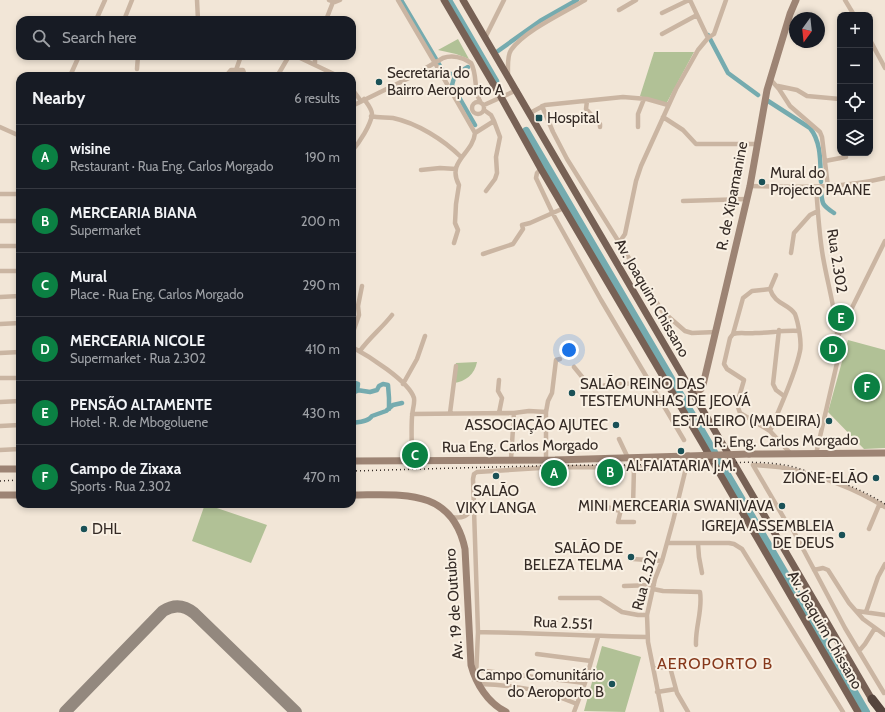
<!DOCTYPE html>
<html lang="en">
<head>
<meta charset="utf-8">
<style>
  body { margin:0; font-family:Cabin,sans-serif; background:#20242c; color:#f1f3f6 }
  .controls { position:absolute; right:12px; top:12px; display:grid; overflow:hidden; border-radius:8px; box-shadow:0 2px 6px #0003 }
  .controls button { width:36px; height:36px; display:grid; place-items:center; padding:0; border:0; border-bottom:1px solid #363941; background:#171b24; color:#f1f3f6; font:20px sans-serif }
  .compass { position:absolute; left:789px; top:12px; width:36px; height:36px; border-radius:50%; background:#171b24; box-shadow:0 2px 6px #0003; rotate:195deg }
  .you { position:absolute; left:569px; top:350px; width:14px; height:14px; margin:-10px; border:3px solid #fff; border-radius:50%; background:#1a73e8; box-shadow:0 0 0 6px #1a73e833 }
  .badge { display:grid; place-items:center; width:26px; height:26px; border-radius:50%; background:#0b8043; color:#fff; font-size:13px; font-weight:700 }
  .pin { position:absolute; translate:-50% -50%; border:2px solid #fff; box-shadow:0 1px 4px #0006 }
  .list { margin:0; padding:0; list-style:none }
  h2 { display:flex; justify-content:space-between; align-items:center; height:52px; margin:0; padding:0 16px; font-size:17px }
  h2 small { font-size:13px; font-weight:400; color:#9ea1a6 }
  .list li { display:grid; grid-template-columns:26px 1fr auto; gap:12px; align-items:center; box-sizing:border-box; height:64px; padding:0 16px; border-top:1px solid #363941 }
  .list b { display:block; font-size:15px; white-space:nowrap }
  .list p { margin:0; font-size:13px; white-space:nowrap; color:#9ea1a6 }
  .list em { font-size:13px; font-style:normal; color:#9ea1a6 }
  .icon { flex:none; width:22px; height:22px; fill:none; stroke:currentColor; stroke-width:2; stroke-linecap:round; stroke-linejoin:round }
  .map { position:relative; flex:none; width:885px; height:712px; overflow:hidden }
  .search { position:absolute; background:#171b24; box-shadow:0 2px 6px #0003; left:16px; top:16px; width:340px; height:44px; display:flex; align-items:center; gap:10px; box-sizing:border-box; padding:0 14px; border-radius:12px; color:#9ea1a6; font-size:15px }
  .panel { position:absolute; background:#171b24; box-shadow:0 2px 6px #0003; left:16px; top:72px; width:340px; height:436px; border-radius:12px }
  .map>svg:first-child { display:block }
  .green { fill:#b1c196 }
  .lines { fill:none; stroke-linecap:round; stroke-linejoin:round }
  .canal { stroke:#75abaf; stroke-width:4.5 }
  .river { stroke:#75abaf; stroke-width:8 }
  .taxiway { stroke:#93887e; stroke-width:12 }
  .street { stroke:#cab5a2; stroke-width:4.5 }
  .secondary { stroke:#9d8474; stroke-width:7 }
  .primary { stroke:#776155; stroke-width:7 }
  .highway { stroke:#55443c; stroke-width:9 }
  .rail { stroke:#342a25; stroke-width:1.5; stroke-dasharray:1 3; stroke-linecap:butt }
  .secondary-bridge { stroke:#9d8474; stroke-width:7 }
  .poi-dot { fill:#1a5157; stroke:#f9f0e3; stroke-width:1.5 }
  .labels { text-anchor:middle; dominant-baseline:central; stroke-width:4; stroke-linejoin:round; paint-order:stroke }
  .poi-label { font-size:15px; fill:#342a25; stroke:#f9f0e3; text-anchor:end }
  .street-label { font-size:15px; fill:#342a25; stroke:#f9f0e3 }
  .neighbourhood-label { font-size:16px; letter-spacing:1px; fill:#86381b; stroke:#f9f0e3 }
</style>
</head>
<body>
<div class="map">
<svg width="885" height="712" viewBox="0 0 885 712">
  <rect width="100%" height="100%" fill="#f2e6d7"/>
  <path class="green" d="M458,39L469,59L456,54L438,50Z
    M654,52H694L665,106L640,96Z
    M848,340L885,350V448L864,449L828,412Z
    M477,362C475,374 465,382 454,383L456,363Z
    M205,504L267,525L251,563L192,541Z
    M602,646L641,657L625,712L584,711Z"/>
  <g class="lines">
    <path class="canal" d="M401,0L440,66L444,72L454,75L468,67
      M450,0L497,81
      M708,35L728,73L758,95
      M498,51L540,21L577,0
      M457,74L454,78L452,85L475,125
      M765,99L810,128C822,143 820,164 821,182
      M821,190C822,204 822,205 834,213
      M352,382L358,384L357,391
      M352,395L357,390L370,392L377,390L379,386L383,384L388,385L389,398V409
      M352,423C359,422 368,422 372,416L386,411L393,405L402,403"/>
    <path class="river" d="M526,131L866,712"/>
    <path class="taxiway" d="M65,712L163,611C174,604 184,605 194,613L296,712"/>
    <path class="street" d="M197,0L198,20
      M329,0L335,2L340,0
      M398,0L435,63L475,133C473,154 446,161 459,185L456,204L455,223L458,230L454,243
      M845,0L854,15
      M619,10L636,0
      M662,13L689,0
      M96,20L105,0
      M124,20L132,0
      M234,20L266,19
      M326,20L333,2
      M662,34L697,15
      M485,38L504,0
      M708,38L714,34L726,0
      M870,40L885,68
      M296,56L338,76
      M315,65V56
      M137,69L138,56
      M236,70L241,56
      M279,73L289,56
      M508,74C508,67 507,56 511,50C524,31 565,12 585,0
      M70,76L79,56
      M226,76L231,70H243L245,76
      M770,79L779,89L790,106L820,132L822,137L828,187
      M778,86L797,90L807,96L840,99
      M352,89L361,101
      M587,101L586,109L600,124V127
      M472 108a6 6 0 1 1 12 0a6 6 0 1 1-12 0Z
      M484,105L517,90
      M352,106L409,78L443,58C452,55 463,57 471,63C478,75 473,92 481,103
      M542,106L553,132L567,159L662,311L685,331L692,333L716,332
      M530,113L545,105L623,97L647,99L668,105
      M371,116C378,118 386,117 393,118C417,123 444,140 461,157
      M663,117L683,130L696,144H756
      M0,127L20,136
      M638,127V114L644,99
      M475,133L494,121L491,115L484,110
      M352,151C359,143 371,125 372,114C372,109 367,103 364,99
      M825,161L846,157
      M541,169L537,173L536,178L553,214L601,300L684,440
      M421,170L440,168L456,169
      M750,186C795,187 840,189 885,178
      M486,191L495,179L497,173L496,157L500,137L494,121
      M0,194H20
      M683,201L747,199
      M0,221H20
      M619,243L625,234L636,181L641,166L676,89L698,50L708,38L690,0
      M0,246H20
      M791,253L794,233L810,215L818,211
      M483,254L513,244L523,229L522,225L530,223L564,208
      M0,271H20
      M770,289L752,291L743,298L733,334L730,338L724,364L727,369L744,380L737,404L740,413L770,431L791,454
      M0,297L20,296
      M0,324L20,323
      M779,330L773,384L776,390L784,396
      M733,334C740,332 747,334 755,333C770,333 783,330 799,331
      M352,335L359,315L358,306L362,286
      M838,336L885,241
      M352,347C367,355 409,381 414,398C415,405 412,410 412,417C411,431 412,446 412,460
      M360,351C369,338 382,328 392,315
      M0,353L20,352
      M574,367L583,378L595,387L614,384L650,383
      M0,378H20
      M403,384L417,359L425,336
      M0,402L20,401
      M450,413L456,366
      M499,413L502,398L498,391L499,380
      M412,414L514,413L529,411L546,412
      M0,426L20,425
      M770,431C780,407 795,376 800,351C802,342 798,322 795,314C788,303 775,305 770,289L776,275
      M619,439L628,458
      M0,450L20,449
      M816,454L837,363C841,327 829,292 823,257C819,234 818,211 816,187
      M632,458L634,468L633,506L630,508L621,509L618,522H634
      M511,459L514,413
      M546,459V412L548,401L552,393L556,360L560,359
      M595,504L602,503L607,507L620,511
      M452,517C463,519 467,516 474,507
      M869,529L880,503
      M667,543H729L734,544L742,549L843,712
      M698,544L699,557L702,573
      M633,559L662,561
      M814,570L823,568L828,570L849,603L863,619L885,635
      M624,586L654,585
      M653,589L663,591L700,592C703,610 695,627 696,645
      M560,598H600L622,612L638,615H647
      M857,611L885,615
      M866,612L878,577L885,564
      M478,632C534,633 591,636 647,637
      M859,651L865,644L875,628
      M537,654L591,661
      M654,669L668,666L670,667L677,693L688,712
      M477,670L585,683
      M476,677L478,632L473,479L474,474L477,472L556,467L686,468
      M479,684C514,685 544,690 577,704
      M657,692L676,689
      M884,693L845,628L793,530L788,525L753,465C763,466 774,466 784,468C819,475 854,488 885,507
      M574,712L585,683L598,637
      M662,712L648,642L647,615L655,579L662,561L673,521L686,468L687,456"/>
    <path class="secondary" d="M693,393L701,389L703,385L750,186L767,90L790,14L796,0
      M749,454L885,453
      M352,461L555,460L688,456
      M0,469H20
      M0,495H20
      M352,495C401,495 452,487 465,549L471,665C476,684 488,703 506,712"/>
    <path class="primary" d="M444,0L501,97L541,169L701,441L858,712
      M463,0L874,703"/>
    <path class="highway" d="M872,699L882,712"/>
    <path class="rail" d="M352,471C461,468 570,464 678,465C713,465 750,459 784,465C792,466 800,469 807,471C835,479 861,489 885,504
      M0,481L20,480"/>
    <path class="secondary-bridge" d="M688,456L749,454"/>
  </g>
  <g class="poi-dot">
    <circle cx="379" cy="82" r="4"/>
    <rect x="535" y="114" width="8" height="8" rx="2"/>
    <circle cx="762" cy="182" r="4"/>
    <circle cx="572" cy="393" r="4"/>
    <circle cx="829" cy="421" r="4"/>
    <circle cx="616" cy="425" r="4"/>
    <circle cx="681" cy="451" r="4"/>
    <circle cx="496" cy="476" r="4"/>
    <circle cx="876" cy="478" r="4"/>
    <circle cx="782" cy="506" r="4"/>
    <circle cx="84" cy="529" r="4"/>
    <circle cx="842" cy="535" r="4"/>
    <circle cx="631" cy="557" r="4"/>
    <circle cx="612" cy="684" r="4"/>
  </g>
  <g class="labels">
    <g class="poi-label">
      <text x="387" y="73" text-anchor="start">Secretaria do<tspan x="387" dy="17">Bairro Aeroporto A</tspan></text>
      <text x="547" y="118" text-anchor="start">Hospital</text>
      <text x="770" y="173" text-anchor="start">Mural do<tspan x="770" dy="17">Projecto PAANE</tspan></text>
      <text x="580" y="384" text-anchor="start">SALÃO REINO DAS<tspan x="580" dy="17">TESTEMUNHAS DE JEOVÁ</tspan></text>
      <text x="821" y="421">ESTALEIRO (MADEIRA)</text>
      <text x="608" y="425">ASSOCIAÇĀO AJUTEC</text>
      <text x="681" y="466" text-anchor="middle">ALFAIATARIA J.M.</text>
      <text x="868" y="478">ZIONE-ELÃO</text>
      <text x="496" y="491" text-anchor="middle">SALÃO<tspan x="496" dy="17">VIKY LANGA</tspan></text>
      <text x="774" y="506">MINI MERCEARIA SWANIVAVA</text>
      <text x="834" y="526">IGREJA ASSEMBLEIA<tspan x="834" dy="17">DE DEUS</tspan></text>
      <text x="92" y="529" text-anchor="start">DHL</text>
      <text x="623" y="548">SALÃO DE<tspan x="623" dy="17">BELEZA TELMA</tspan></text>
      <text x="604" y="675">Campo Comunitário<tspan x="604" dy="17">do Aeroporto B</tspan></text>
    </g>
    <g class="street-label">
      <text transform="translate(732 196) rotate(-79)">R. de Xipamanine</text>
      <text transform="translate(837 261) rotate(81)">Rua 2.302</text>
      <text transform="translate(652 298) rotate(60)">Av. Joaquim Chissano</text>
      <text transform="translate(786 441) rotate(-1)">R. Eng. Carlos Morgado</text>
      <text transform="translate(520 446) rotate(-1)">Rua Eng. Carlos Morgado</text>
      <text transform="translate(645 580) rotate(-75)">Rua 2.522</text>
      <text transform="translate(454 604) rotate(-94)">Av. 19 de Outubro</text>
      <text transform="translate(563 623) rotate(3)">Rua 2.551</text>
      <text transform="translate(825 630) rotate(60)">Av. Joaquim Chissano</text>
    </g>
    <g class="neighbourhood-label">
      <text x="715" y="663">AEROPORTO B</text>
    </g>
  </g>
</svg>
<div class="controls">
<button>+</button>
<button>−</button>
<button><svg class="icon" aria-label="locate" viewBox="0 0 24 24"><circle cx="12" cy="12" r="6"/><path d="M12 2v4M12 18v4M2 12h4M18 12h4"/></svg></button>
<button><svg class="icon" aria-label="layers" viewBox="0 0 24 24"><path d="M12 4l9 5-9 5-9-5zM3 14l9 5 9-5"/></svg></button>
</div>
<svg class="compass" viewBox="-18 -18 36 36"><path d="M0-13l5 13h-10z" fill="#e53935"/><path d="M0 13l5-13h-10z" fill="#9ea1a6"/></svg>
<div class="you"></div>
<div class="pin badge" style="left:554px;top:473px">A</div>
<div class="pin badge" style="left:610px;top:472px">B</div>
<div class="pin badge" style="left:415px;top:455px">C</div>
<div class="pin badge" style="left:833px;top:349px">D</div>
<div class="pin badge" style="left:841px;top:318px">E</div>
<div class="pin badge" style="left:867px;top:387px">F</div>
<div class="search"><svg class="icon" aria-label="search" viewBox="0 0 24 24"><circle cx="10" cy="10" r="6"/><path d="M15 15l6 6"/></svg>Search here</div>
<section class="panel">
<h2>Nearby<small>6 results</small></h2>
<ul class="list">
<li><span class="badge">A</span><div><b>wisine</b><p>Restaurant · Rua Eng. Carlos Morgado</p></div><em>190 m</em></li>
<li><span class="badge">B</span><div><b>MERCEARIA BIANA</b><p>Supermarket</p></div><em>200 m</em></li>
<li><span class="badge">C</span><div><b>Mural</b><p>Place · Rua Eng. Carlos Morgado</p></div><em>290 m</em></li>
<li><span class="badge">D</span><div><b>MERCEARIA NICOLE</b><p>Supermarket · Rua 2.302</p></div><em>410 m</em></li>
<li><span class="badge">E</span><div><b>PENSÃO ALTAMENTE</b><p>Hotel · R. de Mbogoluene</p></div><em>430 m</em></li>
<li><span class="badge">F</span><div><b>Campo de Zixaxa</b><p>Sports · Rua 2.302</p></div><em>470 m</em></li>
</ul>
</section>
</div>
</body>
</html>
